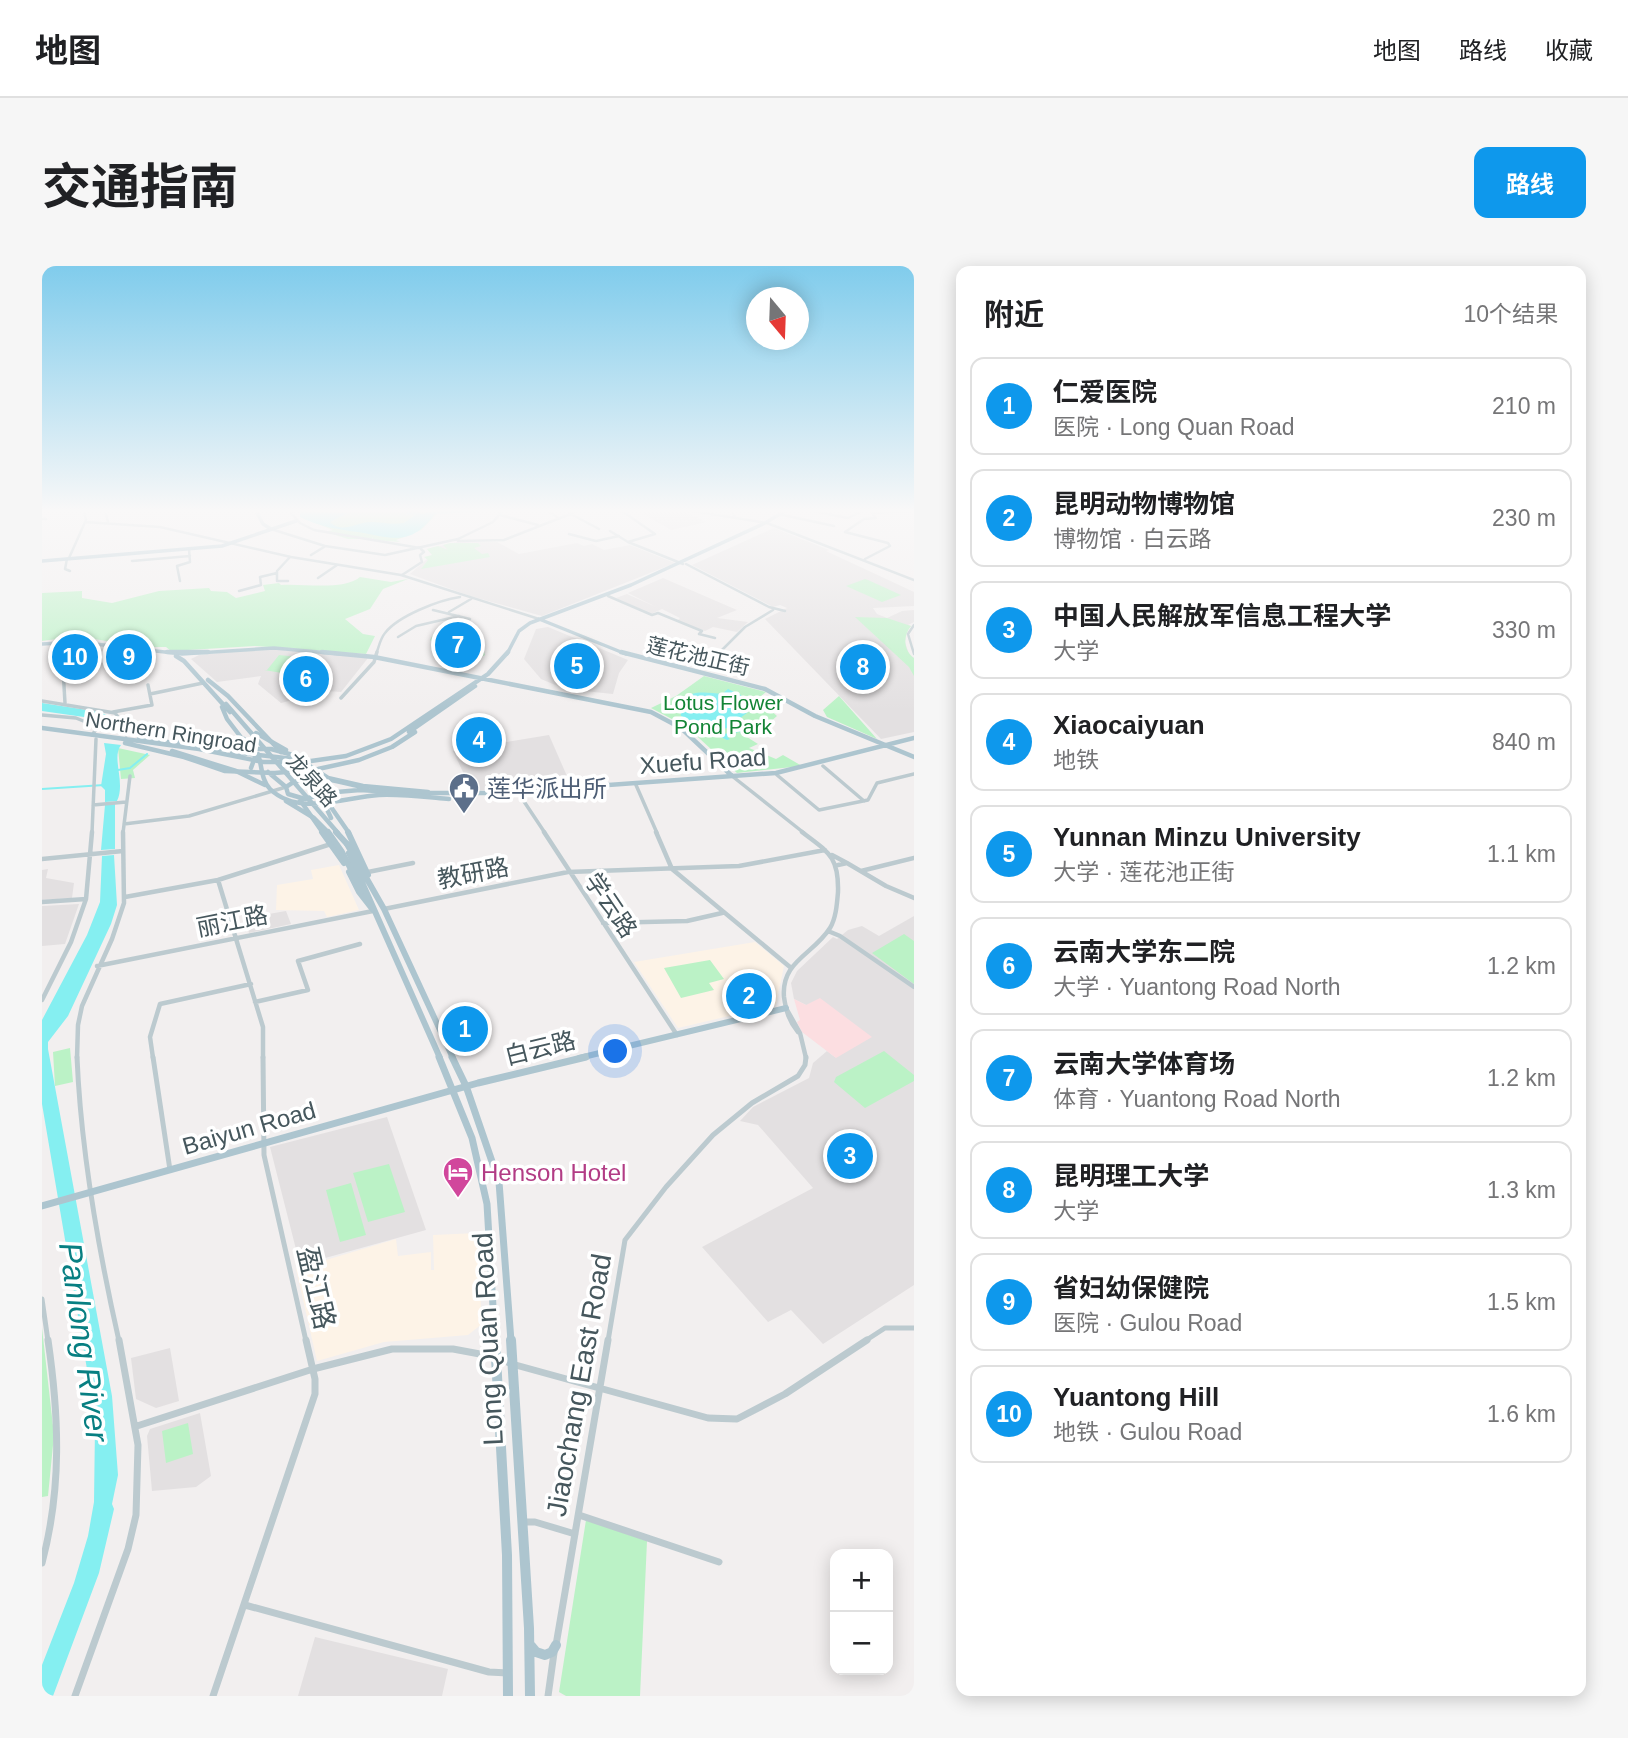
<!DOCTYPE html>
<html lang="zh">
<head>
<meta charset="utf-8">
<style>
  body { margin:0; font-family:Helvetica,"Noto Sans SC",sans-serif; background:#f6f6f6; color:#202124 }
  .controls { position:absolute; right:21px; bottom:21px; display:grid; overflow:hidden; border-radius:14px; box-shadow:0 4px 18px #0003 }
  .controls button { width:63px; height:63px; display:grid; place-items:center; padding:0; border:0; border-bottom:2px solid #e0e0e0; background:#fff; color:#202124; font:35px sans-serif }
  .compass { position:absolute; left:704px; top:21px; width:63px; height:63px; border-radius:50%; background:#fff; box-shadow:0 4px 18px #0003; rotate:161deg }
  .you { position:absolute; left:574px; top:786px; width:24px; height:24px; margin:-18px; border:5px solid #fff; border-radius:50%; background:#1a73e8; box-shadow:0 0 0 10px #1a73e833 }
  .badge { display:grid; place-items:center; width:46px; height:46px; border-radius:50%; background:#0e98ec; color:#fff; font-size:23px; font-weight:700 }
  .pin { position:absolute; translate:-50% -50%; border:4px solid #fff; box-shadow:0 2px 7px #0006 }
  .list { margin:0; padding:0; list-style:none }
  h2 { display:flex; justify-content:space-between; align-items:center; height:91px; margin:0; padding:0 28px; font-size:30px }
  h2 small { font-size:23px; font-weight:400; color:#757577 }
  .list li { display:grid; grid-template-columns:46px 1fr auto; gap:21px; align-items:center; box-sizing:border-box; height:98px; margin:0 14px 14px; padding:0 14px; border:2px solid #e0e0e0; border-radius:14px }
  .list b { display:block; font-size:26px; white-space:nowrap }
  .list p { margin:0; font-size:23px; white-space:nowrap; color:#757577 }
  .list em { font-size:23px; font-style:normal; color:#757577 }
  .map { position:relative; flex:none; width:872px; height:1430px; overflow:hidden; border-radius:14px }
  header { display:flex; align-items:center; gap:42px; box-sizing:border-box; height:98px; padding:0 35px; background:#fff; border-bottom:2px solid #e0e0e0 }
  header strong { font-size:33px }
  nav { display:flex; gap:38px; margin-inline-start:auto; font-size:24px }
  .intro { display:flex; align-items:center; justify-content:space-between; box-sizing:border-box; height:168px; padding:0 42px }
  h1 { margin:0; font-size:49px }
  .button { padding:18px 32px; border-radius:14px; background:#0e98ec; color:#fff; font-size:24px; font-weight:700 }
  main { display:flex; gap:42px; padding:0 42px }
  aside { flex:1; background:#fff; border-radius:14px; box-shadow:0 4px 18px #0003 }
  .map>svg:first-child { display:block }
  .commercial { fill:#fdf3e7 }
  .education { fill:#e3e0e1 }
  .medical { fill:#fcdee1 }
  .green { fill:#bbf2c6 }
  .water { fill:#85eff1 }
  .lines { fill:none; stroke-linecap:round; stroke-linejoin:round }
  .stream { stroke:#85eff1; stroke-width:2 }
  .minor-far4 { stroke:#bccacf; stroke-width:2.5 }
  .minor-far3 { stroke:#bccacf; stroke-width:3.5 }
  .minor-far2 { stroke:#bccacf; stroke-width:4.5 }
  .minor-far1 { stroke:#bccacf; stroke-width:5 }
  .minor { stroke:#bccacf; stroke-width:7 }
  .major-far4 { stroke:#adc5cf; stroke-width:3.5 }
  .major-far3 { stroke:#adc5cf; stroke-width:4.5 }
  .major-far2 { stroke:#adc5cf; stroke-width:6 }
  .major-far1 { stroke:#adc5cf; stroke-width:7 }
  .major { stroke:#adc5cf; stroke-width:10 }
  .major-bridge-far1 { stroke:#adc5cf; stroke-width:4.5 }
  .major-bridge { stroke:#adc5cf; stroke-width:6 }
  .labels { text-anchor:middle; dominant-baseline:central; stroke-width:7; stroke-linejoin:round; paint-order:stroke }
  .far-street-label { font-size:21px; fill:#46575d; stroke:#fff }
  .far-park-label { font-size:21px; fill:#128435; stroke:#fff }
  .street-label { font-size:24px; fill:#46575d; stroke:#fff }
  .service-label { font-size:24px; fill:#4e5e75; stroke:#fff; text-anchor:start }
  .hotel-label { font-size:24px; fill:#b23c85; stroke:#fff; text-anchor:start }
  .near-street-label { font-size:28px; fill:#46575d; stroke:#fff }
  .near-water-label { font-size:32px; font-style:italic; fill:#087f82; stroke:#fff }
</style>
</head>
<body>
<header>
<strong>地图</strong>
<nav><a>地图</a><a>路线</a><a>收藏</a></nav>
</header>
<div class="intro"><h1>交通指南</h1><a class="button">路线</a></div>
<main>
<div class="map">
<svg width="872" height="1430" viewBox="0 0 872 1430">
  <rect width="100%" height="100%" fill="#f2efef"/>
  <path class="commercial" d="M40,381L55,384L48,390L50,404L24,407L26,391Z
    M297,599L317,644L285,651L282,645L234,644L235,619L271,613L269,604Z
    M713,676L742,700L734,739L636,762L592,696Z
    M435,967L440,1058L426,1069L342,1076L275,1095L254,1003L354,973L356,990L389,986V1004H392L391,969Z"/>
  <path class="education" d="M596,245H640L665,256L629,264Z
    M732,262L787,284L784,285L872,326V340L831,342L835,348L845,352L860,345L872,344V356L866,359L869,360L864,366L863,376L867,388L872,392V466L839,473L723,353L745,342L738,339L731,341L650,299Z
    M415,276H455L477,288L535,277L542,280L550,278L562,284L588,279L633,297L500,350L428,330L368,308L385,293L392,291L385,283Z
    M621,312L695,344L675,352L706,356L695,366L671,361L663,365L635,355L638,352L620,343L609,348L574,332L585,328L614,341L586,327Z
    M506,361L586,394L577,407L571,428L523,423L499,413L482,393L494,363Z
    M210,384H242L326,392L299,426L285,425L239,437L216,418L219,410L175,416L149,393L157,389Z
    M507,469L528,517L430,525L411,485Z
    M6,603L4,612L32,617L30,632L0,634V604Z
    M37,638L23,678L0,680V640Z
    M244,645L249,658L207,667L203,652Z
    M872,650V1019L781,1078L749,1044L726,1056L660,981L771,922L716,859L698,855L711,841L767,812L771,797L785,785L794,792L764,739L752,733L749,717L755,705L791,671L795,673L806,664L820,660L837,670Z
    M345,851L384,964L258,999L228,881Z
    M128,1082L137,1135L114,1142L94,1133L89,1092Z
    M158,1147L169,1210L154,1221L110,1225L105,1170L108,1163Z
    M273,1371L406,1403L400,1430H256Z"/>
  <path class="medical" d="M778,732L830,771L794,792L760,766L755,756L758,754L752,733L764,739Z"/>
  <path class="green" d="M258,245H452L396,247L379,264L354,274L358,276L332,274L330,271V273H306L284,266L291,264L258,251Z
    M408,277H436L439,280L432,282L440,288L446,287L448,291L379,303L386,294L382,291L390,289L385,283L396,280L406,284L401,279Z
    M318,311L349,316L366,313L341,323L328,343L303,353L321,368L333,370L324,388L213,380L129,385L124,381H98L47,372L29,371L0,375V327L40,325V332L70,337L117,325L167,322L169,325L185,326L194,332L223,325L221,319L237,317L239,319C260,317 301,325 318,311Z
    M823,313L826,314L859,329L840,336L804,320Z
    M813,351L845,352L869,360C861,370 861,384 872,392V410L867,401Z
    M407,365L416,367L441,382L443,389C424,402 404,387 388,374L392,367Z
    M237,389L274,393L258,410L222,404H225Z
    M662,410L724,426L718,431L735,440L727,443L735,450L720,463L705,471L716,478L707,482L734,493L741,489L760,500L695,507L645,461L609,442L634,430Z
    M797,430L835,473L785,451L781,444Z
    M76,482L108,489L91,504L93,512L79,513Z
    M862,668L872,675V718L830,687Z
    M668,694L682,713L667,717L672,724L639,732L622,702Z
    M28,782L31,816L13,820L11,786Z
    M842,785L872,809V815L823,842L792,816L794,811Z
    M347,898L363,946L326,956L311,907Z
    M309,917L324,969L298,976L284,924Z
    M0,1062L12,1169L6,1230L0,1231Z
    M146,1157L151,1188L124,1197L120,1165Z
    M544,1254L605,1275L598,1430H524L517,1426Z"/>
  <path class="water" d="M258,245L306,247L288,256C300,268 313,257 327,256C339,256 350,259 362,257L373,249L365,248L363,245H376L380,248L391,245H452L393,248C368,281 351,272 316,266C293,263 280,261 258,251Z
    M686,423L699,429L706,446L693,456L705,467L696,466L685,471L688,473L685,474L677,470L689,466L690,461C672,466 655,459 639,450L638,444L619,443L622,439H641L644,436L640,434C651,423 667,427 680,428Z
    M0,437L58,446L71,452L77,467L63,465L61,458L49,452L0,445Z
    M62,477L79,479C69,492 84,516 75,535L63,536V524L59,520L64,488Z
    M73,538V583L59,584L63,539Z
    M72,589L75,639L69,658L26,750L6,776V783L70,1130L76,1209L70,1238L72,1243L57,1307L11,1430H0V1399L32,1317L46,1270L52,1236L53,1160L47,1115L0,838V754L45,669L58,636L60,590Z"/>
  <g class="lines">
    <path class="stream" d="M76,504L88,502L105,488
      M0,523L62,519"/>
    <path class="minor-far4" d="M251,245L249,247L258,257L272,264L378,282
      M506,245L515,251
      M580,245L613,268L586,276L641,298
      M650,245L725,257L872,314
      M690,245L693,252
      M771,245L806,252L820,245
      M527,247L557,263
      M64,248L66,256
      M458,249L496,259
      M741,249L792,260
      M0,253H4
      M43,256L118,261L249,291L359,309L497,353
      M229,263L283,280L343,289L416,273L451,256L460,245
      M568,265L586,276
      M803,266L822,253L834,252L830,247L871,245
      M803,266L846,277L848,280L823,293
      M527,268L554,275L577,270
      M416,275L462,274L536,245
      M269,289L282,281
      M27,292L44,254L42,245
      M25,293L23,303L28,305
      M90,295L148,290
      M644,298L727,341L743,345
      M360,309L380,296L378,289L382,286L379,283
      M276,312L295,299
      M138,315L135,300L148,296L147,283
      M246,315H235V305L248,291
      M197,325L219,319L218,311L235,307
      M566,330L610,349L616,347L660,365L657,368L673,372
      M391,344L428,353
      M407,346L429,333
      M872,359L866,368L872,388
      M356,371L374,360L417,350
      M19,378L20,388
      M334,388C337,381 338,373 343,367C356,350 397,334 418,331
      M676,388L703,361L731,344"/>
    <path class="minor-far3" d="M20,386L23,437
      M671,393L678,386
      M108,428L161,417
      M299,432L332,396L335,386
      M0,435L73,447L82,459L84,469
      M71,446L110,439L106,419
      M0,449L34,452L56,461L50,469
      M781,500L822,535
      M735,509L777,544L826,534L835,517L872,508
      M690,510L762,567
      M594,519L615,567
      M477,528L503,567
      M51,539L84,536
      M82,558L147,550L244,521
      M50,567L54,473
      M81,567L88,510"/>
    <path class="minor-far2" d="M502,566L635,769
      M614,566L630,603L748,701
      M790,589L805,597L796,599
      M0,593L81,585
      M805,597L844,620L872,632
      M819,605L872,592
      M326,606L371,597
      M176,614L221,761V792
      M83,631L176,614L289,578
      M0,636L44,633
      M342,643L526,606L697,600L783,584
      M561,657L645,655L680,647
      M786,665L798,670L872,721
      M55,700L331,645
      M0,734L29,676L44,633L50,566
      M213,736L266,724L256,695L318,678
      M744,742L758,767L764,792
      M756,766C747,755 744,745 742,731C739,695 771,689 788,662C794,652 795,638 796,626C797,590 786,586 760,566
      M35,792L36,759L40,740L70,673L82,637L81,566
      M111,792L108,771L118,738L209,718"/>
    <path class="minor-far1" d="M35,791C39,887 56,982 77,1075
      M111,791L128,904
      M221,791L222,889L264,1075
      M0,1033L6,1075
      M566,1075L583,974L624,921L671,869L710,837L756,810L763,799L764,791
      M823,1075L843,1062H872"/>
    <path class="minor" d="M95,1160L271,1103L350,1083H411L454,1091L470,1098L666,1152L695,1153L743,1128L825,1074
      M537,1249L677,1296
      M481,1256H493L533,1268
      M0,1297C20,1222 17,1150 6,1074
      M203,1339L447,1406L466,1407
      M514,1379L566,1074
      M33,1430L86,1283L94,1249L96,1179L77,1074
      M171,1430L273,1128V1113L264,1074
      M506,1430L512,1387"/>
    <path class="major-far4" d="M214,245L221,258L229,263
      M0,295L180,280L254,255
      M497,353L584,388
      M0,378L36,376L140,388L232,382L299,388
      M465,388L477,365L488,357L589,319L723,257L743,245"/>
    <path class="major-far3" d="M125,386H166
      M280,386L332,391L609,446L639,462L690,510
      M579,386L723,423L773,450L872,491
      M134,390L142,395L188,446
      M166,414L186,430L239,486
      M180,441L185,453L211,487
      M0,462L157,483L221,496H262L304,490L349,473L446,408L466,386
      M367,466L433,420
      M130,475L189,481L198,478L202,473
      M83,477L142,491L183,505L233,507L276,503L317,494L350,481L373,466
      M190,486L252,493
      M226,506L244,521L246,528L263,533L283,527L318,524L382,528
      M244,521C267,502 299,518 325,522
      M381,527H455L734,507L872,472
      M282,531L307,567
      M258,534L281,567"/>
    <path class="major-far2" d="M280,566L302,597
      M306,566L326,609
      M305,578L342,643L411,792
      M307,587L398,792
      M307,606L317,626L331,644
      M537,792L744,742"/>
    <path class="major-far1" d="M397,791L430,872L445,938L453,1075
      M410,791L424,820L457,916L469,1075
      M0,940L436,817L544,791"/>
    <path class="major" d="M453,1074L465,1289L466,1430
      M469,1074L487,1362L488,1430
      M489,1380L494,1386L503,1389L510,1386L514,1379"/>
    <path class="major-bridge-far1" d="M184,438L296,567
      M214,467L244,484
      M97,472L175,483H229L251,489L286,512L321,520L386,526
      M130,485L194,505L223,519
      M216,488C220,499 219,514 228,523C257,551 303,531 337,529C360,528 384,531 407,533
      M249,496V503
      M209,502L213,491
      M266,502L289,552
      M244,535L272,552L287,567"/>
    <path class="major-bridge" d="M286,566L300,586L320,625
      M294,566L305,578"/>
  </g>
  <linearGradient id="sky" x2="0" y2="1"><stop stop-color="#80ccec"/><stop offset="0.55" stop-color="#f9f8f8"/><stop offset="1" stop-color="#f9f8f8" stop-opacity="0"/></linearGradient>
  <rect width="872" height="445" fill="url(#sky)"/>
  <defs>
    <g id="civic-pin" transform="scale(1.575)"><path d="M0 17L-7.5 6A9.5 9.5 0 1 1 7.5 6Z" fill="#5c6f8a" stroke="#fff"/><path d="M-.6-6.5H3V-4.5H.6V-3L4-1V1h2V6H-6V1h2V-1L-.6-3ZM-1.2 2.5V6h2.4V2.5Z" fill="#fff"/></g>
    <g id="hotel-pin" transform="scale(1.575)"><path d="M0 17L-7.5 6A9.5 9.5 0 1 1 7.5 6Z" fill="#d1479c" stroke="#fff"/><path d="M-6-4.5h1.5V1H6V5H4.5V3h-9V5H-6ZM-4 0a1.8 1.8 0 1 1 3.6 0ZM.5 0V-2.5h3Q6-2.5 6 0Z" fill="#fff"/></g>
  </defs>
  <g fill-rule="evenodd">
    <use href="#civic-pin" x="422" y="522"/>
    <use href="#hotel-pin" x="416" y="906"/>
  </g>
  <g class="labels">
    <g class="far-street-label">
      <text transform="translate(656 390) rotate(13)">莲花池正街</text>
      <text transform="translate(129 466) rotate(9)">Northern Ringroad</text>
      <text transform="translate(270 514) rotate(48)">龙泉路</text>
    </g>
    <g class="far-park-label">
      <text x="681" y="436">Lotus Flower<tspan x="681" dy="24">Pond Park</tspan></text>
    </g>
    <g class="street-label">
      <text transform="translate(661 495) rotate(-4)">Xuefu Road</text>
      <text transform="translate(431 607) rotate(-11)">教研路</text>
      <text transform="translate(569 639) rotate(56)">学云路</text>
      <text transform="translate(190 655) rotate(-11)">丽江路</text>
      <text transform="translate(498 782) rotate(-14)">白云路</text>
      <text transform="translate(207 862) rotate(-16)">Baiyun Road</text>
    </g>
    <g class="service-label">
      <text x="445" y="522">莲华派出所</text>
    </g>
    <g class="hotel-label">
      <text x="439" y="906">Henson Hotel</text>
    </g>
    <g class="near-street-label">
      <text transform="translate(274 1022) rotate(77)">盈江路</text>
      <text transform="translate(446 1073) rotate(-93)">Long Quan Road</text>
      <text transform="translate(537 1119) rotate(-80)">Jiaochang East Road</text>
    </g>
    <g class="near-water-label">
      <text transform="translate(42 1076) rotate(82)">Panlong River</text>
    </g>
  </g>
</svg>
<div class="controls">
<button>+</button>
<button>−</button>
</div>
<svg class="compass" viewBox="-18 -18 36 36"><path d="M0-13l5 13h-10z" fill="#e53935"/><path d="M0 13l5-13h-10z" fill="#757577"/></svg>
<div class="you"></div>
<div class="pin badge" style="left:423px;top:763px">1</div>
<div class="pin badge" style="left:707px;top:730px">2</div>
<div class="pin badge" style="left:808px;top:890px">3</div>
<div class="pin badge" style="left:437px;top:474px">4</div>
<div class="pin badge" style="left:535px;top:400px">5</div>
<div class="pin badge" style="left:264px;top:413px">6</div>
<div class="pin badge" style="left:416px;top:379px">7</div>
<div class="pin badge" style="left:821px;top:401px">8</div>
<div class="pin badge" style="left:87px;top:391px">9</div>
<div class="pin badge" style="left:33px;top:391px">10</div>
</div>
<aside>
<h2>附近<small>10个结果</small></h2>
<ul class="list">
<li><span class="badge">1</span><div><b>仁爱医院</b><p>医院 · Long Quan Road</p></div><em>210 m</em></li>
<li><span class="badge">2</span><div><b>昆明动物博物馆</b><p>博物馆 · 白云路</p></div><em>230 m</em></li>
<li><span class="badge">3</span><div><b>中国人民解放军信息工程大学</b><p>大学</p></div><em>330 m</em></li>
<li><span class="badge">4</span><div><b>Xiaocaiyuan</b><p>地铁</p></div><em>840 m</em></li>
<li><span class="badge">5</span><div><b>Yunnan Minzu University</b><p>大学 · 莲花池正街</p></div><em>1.1 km</em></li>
<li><span class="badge">6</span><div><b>云南大学东二院</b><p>大学 · Yuantong Road North</p></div><em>1.2 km</em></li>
<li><span class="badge">7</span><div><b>云南大学体育场</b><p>体育 · Yuantong Road North</p></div><em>1.2 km</em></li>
<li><span class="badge">8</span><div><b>昆明理工大学</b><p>大学</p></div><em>1.3 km</em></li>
<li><span class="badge">9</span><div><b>省妇幼保健院</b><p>医院 · Gulou Road</p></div><em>1.5 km</em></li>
<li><span class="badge">10</span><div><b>Yuantong Hill</b><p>地铁 · Gulou Road</p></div><em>1.6 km</em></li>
</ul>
</aside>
</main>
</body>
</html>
